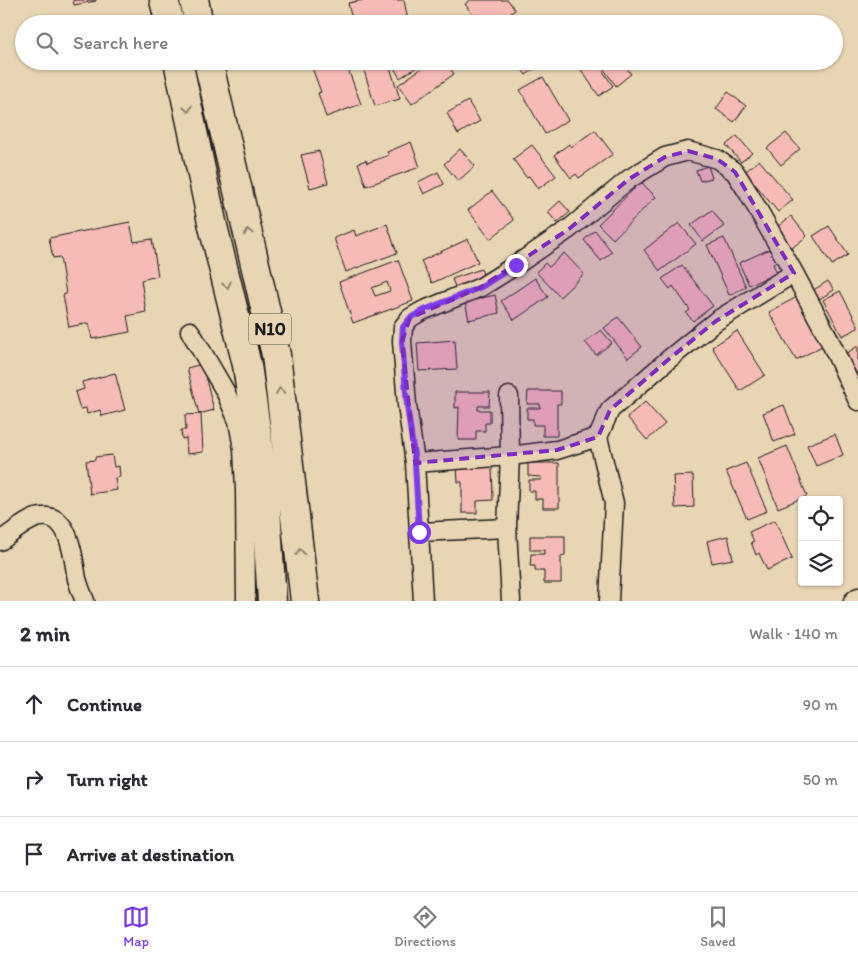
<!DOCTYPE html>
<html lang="en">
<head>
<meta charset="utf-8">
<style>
  body { margin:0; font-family:Itim,sans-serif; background:#f7f7f7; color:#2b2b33 }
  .controls { position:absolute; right:15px; bottom:15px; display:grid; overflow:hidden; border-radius:5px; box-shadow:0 1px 4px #0004 }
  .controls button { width:45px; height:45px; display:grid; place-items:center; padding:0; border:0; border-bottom:1px solid #e1e1e2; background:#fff; color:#2b2b33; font:25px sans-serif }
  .stop { position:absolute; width:15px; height:15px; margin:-11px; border:4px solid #7c3aed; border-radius:50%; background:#fff }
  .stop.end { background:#7c3aed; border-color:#fff; box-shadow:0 1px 5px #0008 }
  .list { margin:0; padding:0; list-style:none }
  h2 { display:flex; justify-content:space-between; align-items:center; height:65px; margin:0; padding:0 20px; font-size:21px }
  h2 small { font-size:16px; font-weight:400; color:#7c7c81 }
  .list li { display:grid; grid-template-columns:32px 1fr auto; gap:15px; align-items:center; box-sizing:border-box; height:75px; padding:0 20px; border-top:1px solid #e1e1e2 }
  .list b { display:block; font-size:19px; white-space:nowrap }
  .list em { font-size:16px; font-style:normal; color:#7c7c81 }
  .icon { flex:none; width:28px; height:28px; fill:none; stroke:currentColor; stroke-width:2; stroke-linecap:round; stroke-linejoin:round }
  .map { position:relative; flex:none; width:858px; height:601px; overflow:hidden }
  .search { position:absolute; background:#fff; box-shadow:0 1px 4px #0004; left:15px; right:15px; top:15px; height:55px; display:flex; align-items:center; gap:12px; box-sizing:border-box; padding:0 18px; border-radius:28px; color:#7c7c81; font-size:19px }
  .sheet { height:290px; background:#fff }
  nav { display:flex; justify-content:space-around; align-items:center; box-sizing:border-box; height:70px; border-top:1px solid #e1e1e2; background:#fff; font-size:14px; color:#7c7c81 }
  nav a { display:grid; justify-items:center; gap:2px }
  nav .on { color:#7c3aed }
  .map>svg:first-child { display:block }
  .building { fill:#f7bbb7; stroke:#1c1c1c; fill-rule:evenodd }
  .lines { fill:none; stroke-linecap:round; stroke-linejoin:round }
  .street-casing { stroke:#1c1c1c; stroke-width:21 }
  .primary-casing { stroke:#1c1c1c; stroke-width:31 }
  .street { stroke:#e8d5b3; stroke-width:18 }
  .primary { stroke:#e8d5b3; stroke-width:28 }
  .oneway { stroke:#8c826f }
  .route { stroke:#7c3aed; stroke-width:6 }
  .marked { fill:#7b2cbf; fill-opacity:0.2; stroke:#7b2cbf; stroke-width:4; stroke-dasharray:10 6; stroke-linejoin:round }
  .labels { text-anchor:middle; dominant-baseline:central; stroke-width:4; stroke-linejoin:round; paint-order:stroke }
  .shield { fill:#e8d5b3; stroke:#595449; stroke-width:1 }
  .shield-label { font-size:18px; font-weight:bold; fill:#1c1c1c }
</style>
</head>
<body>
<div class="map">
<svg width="858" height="601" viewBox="0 0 858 601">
  <rect width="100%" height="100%" fill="#e8d5b3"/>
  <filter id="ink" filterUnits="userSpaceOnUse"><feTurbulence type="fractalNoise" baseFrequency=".02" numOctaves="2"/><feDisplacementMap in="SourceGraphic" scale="10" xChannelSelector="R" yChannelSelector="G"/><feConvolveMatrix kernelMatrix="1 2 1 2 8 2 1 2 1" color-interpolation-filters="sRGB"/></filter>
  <g filter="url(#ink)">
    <path class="building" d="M73,0H96V1L74,5Z
      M364,0H404L408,21L397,24H353L348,3Z
      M470,0H508L515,10L495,24H479L465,4Z
      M320,61H345L361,104L326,117L318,93L321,92L311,65Z
      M361,61H388L400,99L375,106Z
      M390,61H426L400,78Z
      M432,61H445L454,74L412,104L398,85Z
      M516,61H540L541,63L526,75Z
      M575,61H596L613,86L599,96Z
      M598,61H622L631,74L616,86Z
      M543,77L568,120L545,134L520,90Z
      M728,92L746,106L734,122L716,109Z
      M468,101L480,121L458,134L447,113Z
      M595,130L613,154L579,178L576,174L571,178L554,155L569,144L571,147Z
      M786,133L800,149L781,165L767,148Z
      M737,136L752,153L741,162L726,145Z
      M411,142L420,167L366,186L358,163L366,160L367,163L389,155L387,152Z
      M532,145L556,176L538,189L529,176L526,177L513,159Z
      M460,149L475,166L458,181L444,164Z
      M319,151L328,183L310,188L301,155Z
      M759,160L793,200L778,212L745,172Z
      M708,166L712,178L700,181L696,170Z
      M438,172L444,184L424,194L418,182Z
      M641,182L656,197L613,239L598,224Z
      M492,191L514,220L490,239L468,210Z
      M560,201L570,212L557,223L548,212Z
      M712,210L724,226L703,241L691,225Z
      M791,216L807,236L792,248L776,228Z
      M130,222L134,242L152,239L158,276L141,280L146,312L127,316L130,332L92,339L89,323L69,327L63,295L66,294L60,257L53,258L49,238Z
      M679,223L696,244L660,271L644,250Z
      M387,224L397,253L346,272L334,238L354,230L356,236Z
      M829,226L848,255L832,265L813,236Z
      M595,230L612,252L601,261L584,240Z
      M724,238L746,287L729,295L707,245Z
      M468,239L478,262L432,283L421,261Z
      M772,248L778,261L773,264L777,273L749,285L739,263Z
      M564,253L584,274L560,297L536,272L545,263L549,267Z
      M398,260L413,301L353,323L339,282ZM387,282L390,291L375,296L372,288Z
      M682,265L713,306L693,321L686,313L690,310L673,286L670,289L662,279Z
      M481,269L484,276L455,287L452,279Z
      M535,278L548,297L514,320L501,301Z
      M828,281L834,290L818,300L812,291Z
      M840,291L858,325V328L842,336L823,300Z
      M495,295L499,313L469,320L465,302Z
      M797,297L824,345L796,360L769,312Z
      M618,317L642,347L628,358L604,328Z
      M601,330L612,343L596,355L585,342Z
      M737,331L765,375L740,391L712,347Z
      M455,340L457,369L419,371L417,343Z
      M858,346V376L845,354Z
      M202,364L214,410L199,414L187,368Z
      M115,373L125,410L102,416L100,410L87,414L86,408L80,409L75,392L84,389L82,382Z
      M528,391H561V404H557V436H543V425H533V419H527V408H540V404H527Z
      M455,392H490L489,406H478V410H490V423H485V431H476V440H458L459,407L455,408Z
      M645,402L665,424L647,440L627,417Z
      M784,405L795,434L774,442L763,413Z
      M201,414L203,452L187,454L186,438L182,439L181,430H186L185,415Z
      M835,434L843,455L816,466L807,445Z
      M787,446L807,496L778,508L758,458Z
      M112,455L114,467L119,466L120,477L115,478L117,490L90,494L86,461L95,460V457Z
      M528,463H559V508H543V499H535V491H529V480H541V477L528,476Z
      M746,463L767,511L747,519L726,471Z
      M492,466L493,500L477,501V513H462V482H458L457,467Z
      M693,475L694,507L675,508L673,476Z
      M775,520L792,559L767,570L759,553L756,555L751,542L754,541L749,532Z
      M530,536H565V555L561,556V583H544V571H535V566H530L531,554H544V550H530Z
      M728,536L733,559L712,563L707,541Z"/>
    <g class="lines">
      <g class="street-casing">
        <path id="street" d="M190,331L225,391L238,421L243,449L245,489L246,601
          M509,396L510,456L507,528L511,601
          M598,437L614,503L609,601
          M415,463L510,456L557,450L598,437L610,410L669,359L716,321L794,273
          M419,532L507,528
          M0,541C11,534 24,522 36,518C70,508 73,557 77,579C79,586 82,594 85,601
          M423,601L415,463L407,405L402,341L403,327L410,318L422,311L481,287L516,265L569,229L629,179L665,157L688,151L717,159L735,172L749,194L794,273L828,337L858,401
          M853,601L858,597"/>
      </g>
      <g class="primary-casing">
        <path id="primary" d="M164,0L170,24
          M194,0L199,24
          M178,61L212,222L247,365L265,494L272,601
          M208,61L276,355L305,601"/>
      </g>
      <use href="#street" class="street"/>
      <use href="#primary" class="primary"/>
    </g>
    <defs><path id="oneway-chevron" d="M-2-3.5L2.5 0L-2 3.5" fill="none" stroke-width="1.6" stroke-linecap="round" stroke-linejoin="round" transform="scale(1.25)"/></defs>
    <g class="oneway">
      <use href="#oneway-chevron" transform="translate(188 109) rotate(78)"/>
      <use href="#oneway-chevron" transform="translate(248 232) rotate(-103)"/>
      <use href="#oneway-chevron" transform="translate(227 285) rotate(76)"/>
      <use href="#oneway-chevron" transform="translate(280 391) rotate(-97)"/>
      <use href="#oneway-chevron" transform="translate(300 552) rotate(-97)"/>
    </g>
  </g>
  <g class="lines" filter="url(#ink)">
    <path class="route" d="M419,532L415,463L407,405L402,341L403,327L410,318L422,311L481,287L516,265"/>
  </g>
  <path class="marked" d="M688,151L717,159L735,172L794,273L716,321L669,359L610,410L598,437L557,450L415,463L402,341L410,318L481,287L569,229L629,179L665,157Z"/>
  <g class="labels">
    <rect class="shield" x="249" y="313.5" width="42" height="31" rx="4"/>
    <g class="shield-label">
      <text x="270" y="329">N10</text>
    </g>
  </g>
</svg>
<div class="controls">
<button><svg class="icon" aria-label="locate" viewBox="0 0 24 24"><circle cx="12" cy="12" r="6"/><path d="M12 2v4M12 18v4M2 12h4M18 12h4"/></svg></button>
<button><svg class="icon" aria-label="layers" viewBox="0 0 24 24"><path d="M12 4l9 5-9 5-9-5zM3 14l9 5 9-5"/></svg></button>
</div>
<div class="stop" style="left:419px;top:532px"></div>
<div class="stop end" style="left:516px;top:265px"></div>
<div class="search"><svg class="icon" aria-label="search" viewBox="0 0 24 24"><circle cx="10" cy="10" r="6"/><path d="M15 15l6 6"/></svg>Search here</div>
</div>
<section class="sheet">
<h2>2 min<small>Walk · 140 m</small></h2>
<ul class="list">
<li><svg class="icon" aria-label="ahead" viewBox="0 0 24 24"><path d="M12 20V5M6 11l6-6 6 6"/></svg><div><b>Continue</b></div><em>90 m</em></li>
<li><svg class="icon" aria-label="right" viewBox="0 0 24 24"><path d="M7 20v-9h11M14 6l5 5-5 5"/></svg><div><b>Turn right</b></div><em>50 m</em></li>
<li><svg class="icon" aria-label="arrive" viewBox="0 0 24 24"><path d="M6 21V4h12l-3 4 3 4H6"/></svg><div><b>Arrive at destination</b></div></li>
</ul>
</section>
<nav>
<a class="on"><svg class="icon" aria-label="map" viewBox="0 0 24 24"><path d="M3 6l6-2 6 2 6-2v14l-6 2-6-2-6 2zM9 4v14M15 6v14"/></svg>Map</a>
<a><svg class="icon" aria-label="directions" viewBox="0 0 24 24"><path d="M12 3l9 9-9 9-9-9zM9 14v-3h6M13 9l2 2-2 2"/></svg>Directions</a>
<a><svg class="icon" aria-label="saved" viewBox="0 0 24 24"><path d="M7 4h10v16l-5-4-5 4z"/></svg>Saved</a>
</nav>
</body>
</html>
